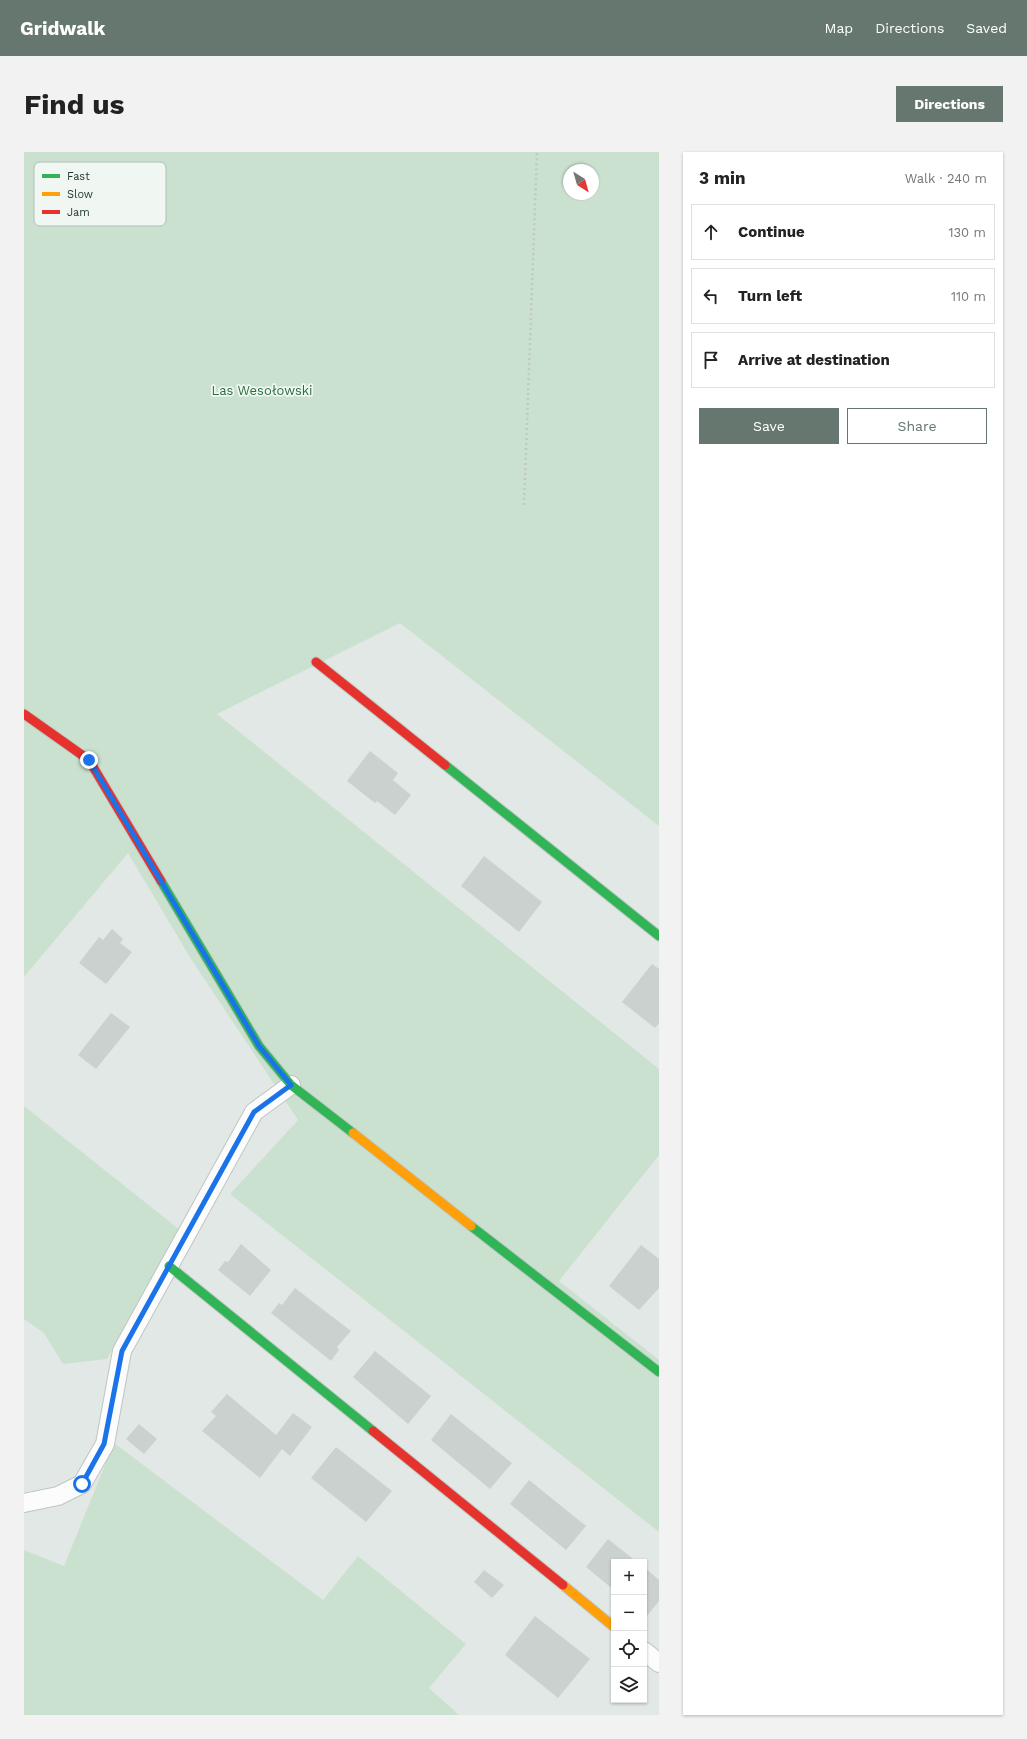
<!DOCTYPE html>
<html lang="en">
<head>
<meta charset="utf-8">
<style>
  body { margin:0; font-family:"Work Sans",sans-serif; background:#f2f2f2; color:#222 }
  .controls { position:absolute; right:12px; bottom:12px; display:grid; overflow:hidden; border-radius:0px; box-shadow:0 1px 3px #0004 }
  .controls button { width:36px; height:36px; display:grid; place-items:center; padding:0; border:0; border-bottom:1px solid #e0e0e0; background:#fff; color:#222; font:20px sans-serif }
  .compass { position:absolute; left:539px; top:12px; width:36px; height:36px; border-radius:50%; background:#fff; box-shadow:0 1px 3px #0004; rotate:143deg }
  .stop { position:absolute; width:12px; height:12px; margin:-9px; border:3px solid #1a73e8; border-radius:50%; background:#fff }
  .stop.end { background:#1a73e8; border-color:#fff; box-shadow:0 1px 4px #0008 }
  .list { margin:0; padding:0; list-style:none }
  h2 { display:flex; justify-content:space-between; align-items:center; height:52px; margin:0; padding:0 16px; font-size:17px }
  h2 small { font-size:13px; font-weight:400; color:#767676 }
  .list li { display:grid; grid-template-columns:26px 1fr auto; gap:12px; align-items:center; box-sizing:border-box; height:56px; margin:0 8px 8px; padding:0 8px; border:1px solid #e0e0e0; border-radius:0px }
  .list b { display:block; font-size:15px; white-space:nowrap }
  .list em { font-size:13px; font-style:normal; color:#767676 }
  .actions { display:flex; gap:8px; padding:12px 16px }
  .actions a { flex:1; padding:9px 0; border:1px solid #65776f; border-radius:0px; text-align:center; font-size:14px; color:#65776f }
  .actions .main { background:#65776f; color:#fff }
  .icon { flex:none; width:22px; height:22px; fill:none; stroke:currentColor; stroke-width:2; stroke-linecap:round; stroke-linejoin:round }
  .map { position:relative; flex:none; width:635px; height:1563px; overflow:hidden; border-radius:0px }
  header { display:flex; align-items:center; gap:24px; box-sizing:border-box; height:56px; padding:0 20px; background:#65776f; color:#fff }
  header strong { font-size:19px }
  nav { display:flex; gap:22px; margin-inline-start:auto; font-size:14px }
  .intro { display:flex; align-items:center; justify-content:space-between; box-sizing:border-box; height:96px; padding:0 24px }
  h1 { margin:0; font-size:28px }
  .button { padding:10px 18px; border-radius:0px; background:#65776f; color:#fff; font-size:14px; font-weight:700 }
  main { display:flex; gap:24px; padding:0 24px }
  aside { flex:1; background:#fff; border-radius:0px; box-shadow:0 1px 3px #0004 }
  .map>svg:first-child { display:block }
  .green { fill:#cbe1cf; fill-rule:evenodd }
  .building { fill:#cbd1ce }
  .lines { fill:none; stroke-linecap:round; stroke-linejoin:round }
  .street-casing { stroke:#bfc5c2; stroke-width:20 }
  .fast-casing { stroke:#bec6c2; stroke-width:11 }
  .slow-casing { stroke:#bec6c2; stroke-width:11 }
  .jam-casing { stroke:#bec6c2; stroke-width:11 }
  .path { stroke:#c0c8c4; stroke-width:2.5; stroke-dasharray:2 3; stroke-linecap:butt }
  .street { stroke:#fbfcfb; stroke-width:18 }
  .fast { stroke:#30b455; stroke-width:9 }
  .slow { stroke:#ff9f0a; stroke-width:9 }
  .jam { stroke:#e5322d; stroke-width:9 }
  .route { stroke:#1a73e8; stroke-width:5 }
  .labels { text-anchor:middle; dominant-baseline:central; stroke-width:3.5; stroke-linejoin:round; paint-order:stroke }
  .park-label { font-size:13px; fill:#2d6f3c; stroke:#f0f7f2 }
  .key { fill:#f0f7f2; stroke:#b2beb8; stroke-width:1 }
  .key-label { font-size:11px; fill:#213a2f }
</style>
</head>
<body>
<header>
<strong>Gridwalk</strong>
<nav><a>Map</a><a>Directions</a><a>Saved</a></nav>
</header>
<div class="intro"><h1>Find us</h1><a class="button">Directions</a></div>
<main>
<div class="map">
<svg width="635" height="1563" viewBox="0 0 635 1563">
  <rect width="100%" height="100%" fill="#e2e8e5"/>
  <path class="green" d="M0,0H635V674L376,471L193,562L635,917V1003L535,1129L635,1208V1380L206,1042L274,968L167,807L104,701L0,825ZM545,18H569V42H545Z
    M0,954L156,1078L83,1207L39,1212L20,1181L0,1167Z
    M90,1291L299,1448L334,1404L442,1492L405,1536L435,1563H0V1398L40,1414Z"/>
  <path class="building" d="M346,599L374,621L369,628L387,643L371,663L353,649L351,651L323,629Z
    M460,704L518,750L495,780L437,734Z
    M88,777L99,787L96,791L108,800L82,832L55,811L75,785L79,788Z
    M628,812L635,817V871L631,876L598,850Z
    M87,861L106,875L72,917L54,903Z
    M217,1092L247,1118L226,1144L194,1118L201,1109L204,1110Z
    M617,1093L635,1107V1136L615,1158L585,1134Z
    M271,1136L327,1179L313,1195L315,1198L307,1209L247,1161L255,1151L258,1153Z
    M351,1199L407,1244L384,1272L329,1225Z
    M203,1242L252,1283L269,1261L288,1275L266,1304L258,1297L236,1326L178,1279L192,1264L187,1260Z
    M427,1262L488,1311L466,1337L407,1288Z
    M115,1272L133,1287L120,1302L102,1287Z
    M312,1295L368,1339L342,1370L287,1326Z
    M505,1328L562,1374L542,1398L486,1352Z
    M584,1387L613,1410H590V1438L562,1415Z
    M620,1415L635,1428V1449L622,1465L620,1464Z
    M460,1418L480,1433L468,1446L450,1430Z
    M511,1464L566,1507L534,1546L481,1503Z"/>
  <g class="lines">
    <g class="street-casing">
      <path id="street" d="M0,1351L34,1344L58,1332L81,1292L98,1199L230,960L267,933
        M620,1499L635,1511"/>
    </g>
    <g class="fast-casing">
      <path id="fast" d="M421,613L635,784
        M137,729L235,894L267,933L329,981
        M447,1074L635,1220
        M145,1114L349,1279"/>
    </g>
    <g class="slow-casing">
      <path id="slow" d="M329,981L447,1074
        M539,1433L590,1475"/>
    </g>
    <g class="jam-casing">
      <path id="jam" d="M292,510L421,613
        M0,562L65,608L137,729
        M349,1279L539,1433"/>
    </g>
    <path class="path" d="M500,353L513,0"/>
    <use href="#street" class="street"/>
    <use href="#fast" class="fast"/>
    <use href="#slow" class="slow"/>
    <use href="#jam" class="jam"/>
  </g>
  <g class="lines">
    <path class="route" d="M58,1332L80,1292L98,1199L230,960L267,933L235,894L65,608"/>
  </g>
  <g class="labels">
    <g class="park-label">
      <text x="238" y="238">Las Wesołowski</text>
    </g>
  </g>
  <rect x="10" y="10" width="132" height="64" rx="6" class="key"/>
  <rect x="18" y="22" width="18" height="4" fill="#30b455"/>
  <rect x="18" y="40" width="18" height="4" fill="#ff9f0a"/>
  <rect x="18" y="58" width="18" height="4" fill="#e5322d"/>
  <g class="key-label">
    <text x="43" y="28">Fast</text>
    <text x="43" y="46">Slow</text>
    <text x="43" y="64">Jam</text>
  </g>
</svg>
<div class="controls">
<button>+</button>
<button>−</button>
<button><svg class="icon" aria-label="locate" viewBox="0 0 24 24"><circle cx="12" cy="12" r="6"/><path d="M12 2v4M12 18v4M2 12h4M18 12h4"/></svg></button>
<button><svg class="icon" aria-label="layers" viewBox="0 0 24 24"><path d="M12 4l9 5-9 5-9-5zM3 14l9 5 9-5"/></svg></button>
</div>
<svg class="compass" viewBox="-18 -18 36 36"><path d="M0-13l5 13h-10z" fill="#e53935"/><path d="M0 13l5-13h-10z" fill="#767676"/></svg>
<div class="stop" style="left:58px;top:1332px"></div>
<div class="stop end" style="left:65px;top:608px"></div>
</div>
<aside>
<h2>3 min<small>Walk · 240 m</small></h2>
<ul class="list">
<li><svg class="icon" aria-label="ahead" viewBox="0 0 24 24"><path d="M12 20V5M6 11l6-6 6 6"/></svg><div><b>Continue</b></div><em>130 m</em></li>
<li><svg class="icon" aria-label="left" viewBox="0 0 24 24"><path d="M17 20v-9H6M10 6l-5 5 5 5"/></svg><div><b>Turn left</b></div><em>110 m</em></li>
<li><svg class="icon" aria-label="arrive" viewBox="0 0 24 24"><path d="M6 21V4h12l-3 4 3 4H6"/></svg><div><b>Arrive at destination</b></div></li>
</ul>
<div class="actions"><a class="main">Save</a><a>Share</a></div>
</aside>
</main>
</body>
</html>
